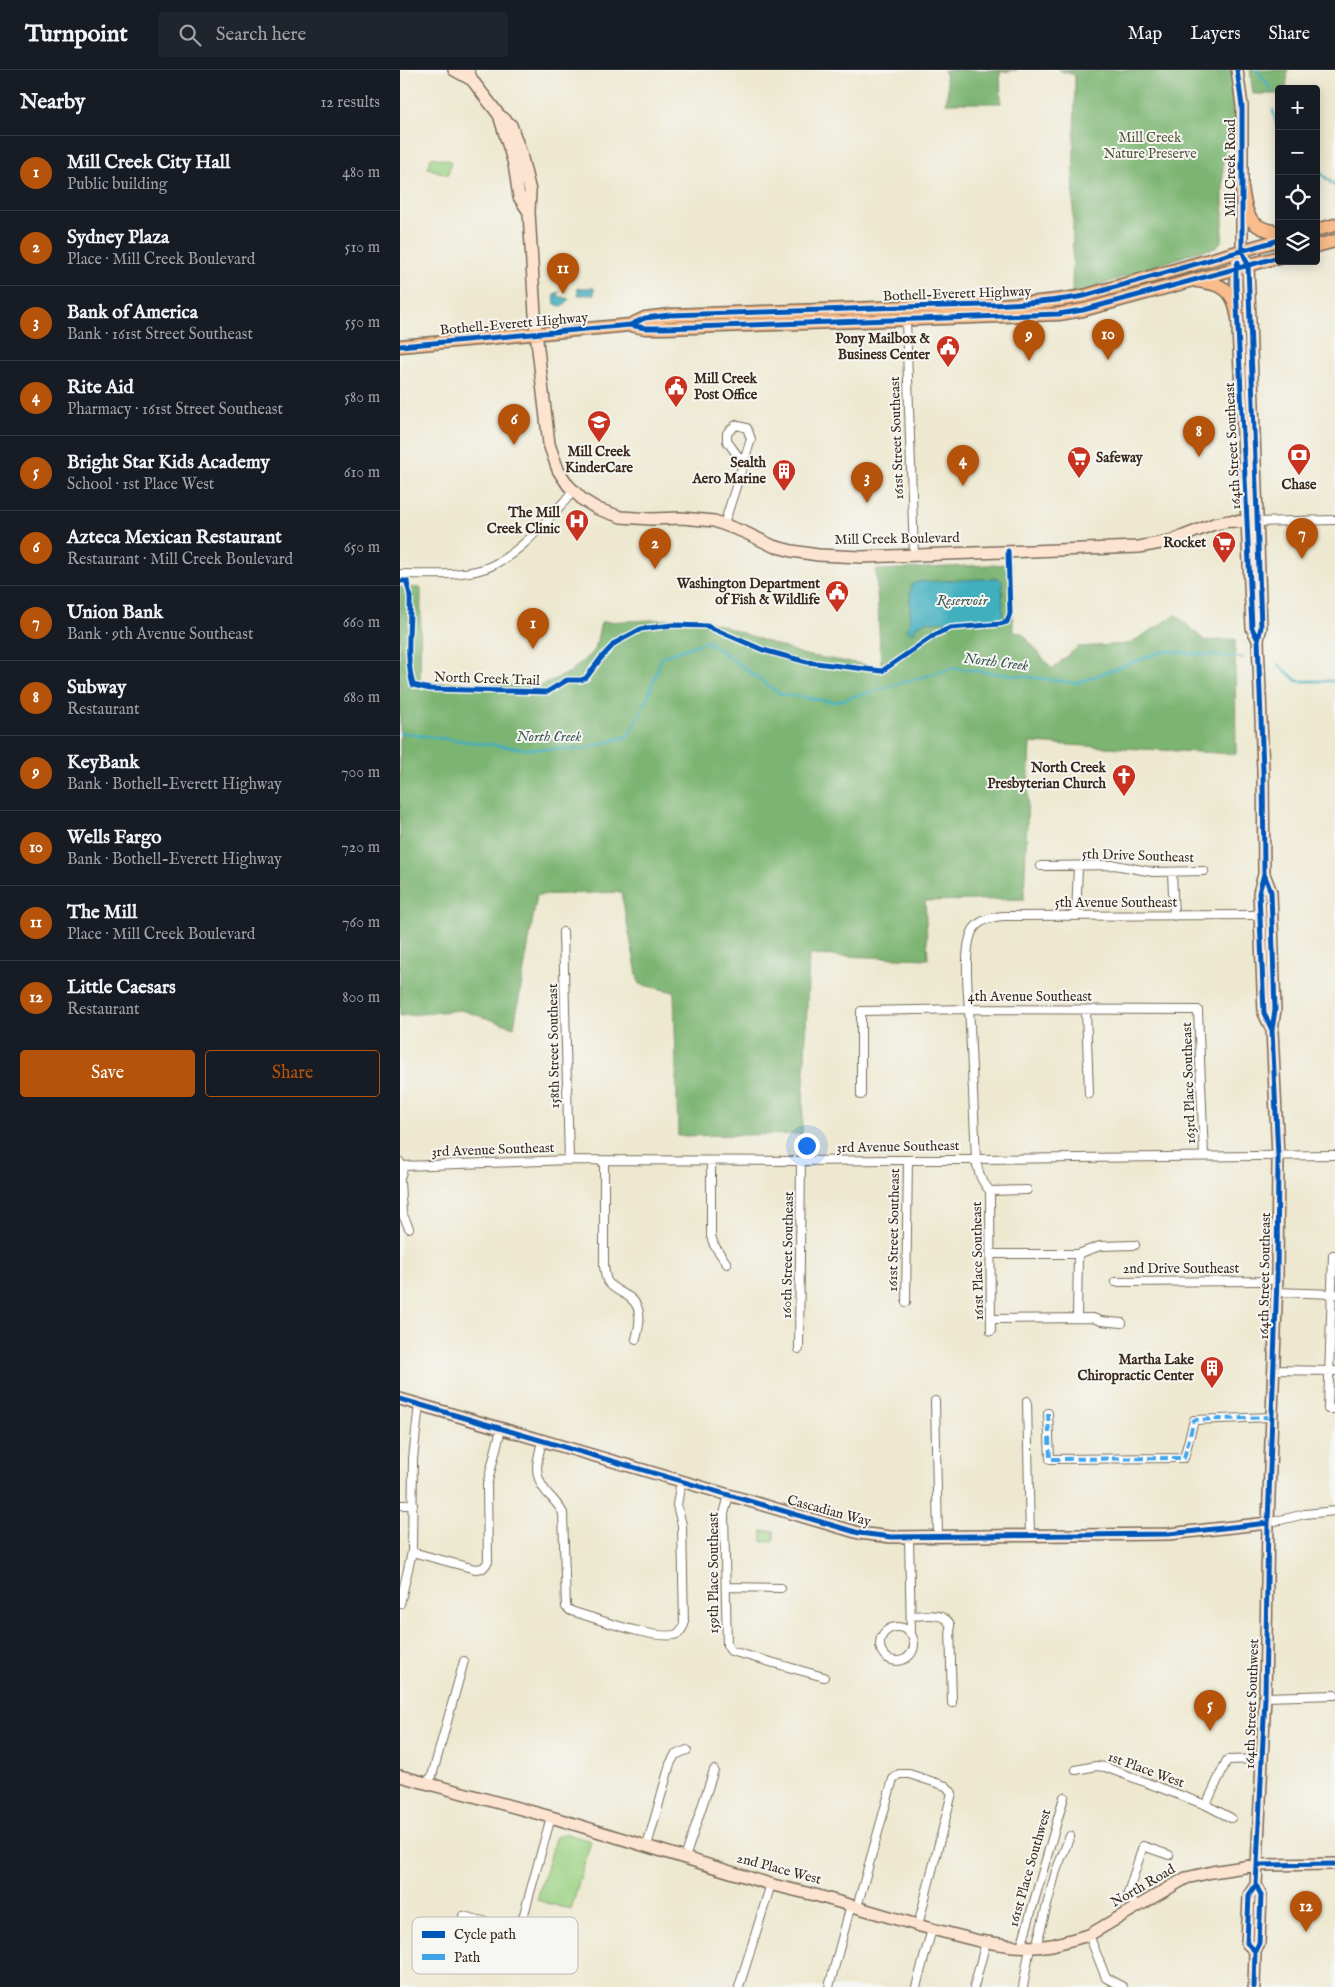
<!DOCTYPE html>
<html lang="en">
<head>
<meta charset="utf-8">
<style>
  body { margin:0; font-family:"IM FELL English",serif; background:#20242c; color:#f1f3f6 }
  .controls { position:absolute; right:15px; top:15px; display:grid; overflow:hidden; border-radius:5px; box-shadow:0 2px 12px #0003 }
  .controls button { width:45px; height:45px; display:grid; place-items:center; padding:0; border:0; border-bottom:1px solid #363941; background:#171b24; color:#f1f3f6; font:25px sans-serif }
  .you { position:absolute; left:406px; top:1075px; width:18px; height:18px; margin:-12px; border:4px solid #fff; border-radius:50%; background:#1a73e8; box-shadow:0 0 0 8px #1a73e833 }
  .badge { display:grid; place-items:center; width:32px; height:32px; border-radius:50%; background:#b45309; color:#fff; font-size:16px; font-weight:700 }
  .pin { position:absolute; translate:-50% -41px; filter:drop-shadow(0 1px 2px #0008) }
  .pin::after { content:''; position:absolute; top:26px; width:18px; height:15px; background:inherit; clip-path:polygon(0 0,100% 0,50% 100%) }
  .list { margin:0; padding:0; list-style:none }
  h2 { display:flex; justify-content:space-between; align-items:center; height:65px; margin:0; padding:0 20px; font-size:21px }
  h2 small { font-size:16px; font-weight:400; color:#9ea1a6 }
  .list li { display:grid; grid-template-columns:32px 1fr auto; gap:15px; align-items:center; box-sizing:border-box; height:75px; padding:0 20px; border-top:1px solid #363941 }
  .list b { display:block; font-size:19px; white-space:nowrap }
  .list p { margin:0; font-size:16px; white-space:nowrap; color:#9ea1a6 }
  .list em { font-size:16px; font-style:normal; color:#9ea1a6 }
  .actions { display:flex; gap:10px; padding:15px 20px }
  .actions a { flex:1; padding:11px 0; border:1px solid #b45309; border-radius:5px; text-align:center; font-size:18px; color:#b45309 }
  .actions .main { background:#b45309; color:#fff }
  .icon { flex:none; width:28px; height:28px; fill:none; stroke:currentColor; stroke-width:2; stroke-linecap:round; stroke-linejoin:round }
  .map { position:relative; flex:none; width:935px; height:1917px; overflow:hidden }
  header { display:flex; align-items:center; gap:30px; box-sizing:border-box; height:70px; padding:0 25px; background:#171b24; border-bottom:1px solid #363941 }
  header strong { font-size:24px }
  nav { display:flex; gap:28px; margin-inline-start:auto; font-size:18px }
  .search { width:350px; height:45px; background:#20242c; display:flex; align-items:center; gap:12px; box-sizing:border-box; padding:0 18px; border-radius:5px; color:#9ea1a6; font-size:19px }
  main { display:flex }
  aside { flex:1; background:#171b24 }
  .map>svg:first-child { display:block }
  .green { fill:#9bd283; stroke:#6b7e50 }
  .forest { fill:#7cb471; stroke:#5c6f48 }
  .water { fill:#41afbe; stroke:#3e6c6e }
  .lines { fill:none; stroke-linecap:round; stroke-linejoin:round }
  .stream { stroke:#41afbe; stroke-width:2.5 }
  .street-casing { stroke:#796c5c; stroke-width:10 }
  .secondary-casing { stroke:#796c5c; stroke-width:14 }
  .primary-casing { stroke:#796c5c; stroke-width:15 }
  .street { stroke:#fff; stroke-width:8 }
  .secondary { stroke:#fde4d0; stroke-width:11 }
  .primary { stroke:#f9bc8a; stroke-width:12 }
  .quiet { stroke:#3fa3ea; stroke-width:4; stroke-dasharray:8 4; stroke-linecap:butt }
  .cycleway-casing { stroke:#f6f6f2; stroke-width:8 }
  .cycleway { stroke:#0057b8; stroke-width:5 }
  .labels { text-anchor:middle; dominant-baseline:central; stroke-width:4; stroke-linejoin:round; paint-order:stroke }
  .park-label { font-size:14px; fill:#535437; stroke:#f6f6f2 }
  .street-label { font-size:14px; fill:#3b2a1e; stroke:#f6f6f2 }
  .poi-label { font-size:14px; font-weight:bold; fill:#3b2a1e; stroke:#f6f6f2; text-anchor:end }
  .water-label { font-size:15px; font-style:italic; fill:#3d5956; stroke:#f6f6f2 }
  .key { fill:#f6f6f2; stroke:#beb9b2; stroke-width:1 }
  .key-label { font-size:14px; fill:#3b2a1e }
</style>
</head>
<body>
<header>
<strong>Turnpoint</strong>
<div class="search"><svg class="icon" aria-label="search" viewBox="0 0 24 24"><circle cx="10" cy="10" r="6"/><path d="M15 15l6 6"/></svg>Search here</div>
<nav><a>Map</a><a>Layers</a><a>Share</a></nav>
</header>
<main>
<aside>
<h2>Nearby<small>12 results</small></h2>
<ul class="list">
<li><span class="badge">1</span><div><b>Mill Creek City Hall</b><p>Public building</p></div><em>480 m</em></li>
<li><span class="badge">2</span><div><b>Sydney Plaza</b><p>Place · Mill Creek Boulevard</p></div><em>510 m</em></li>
<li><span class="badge">3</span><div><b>Bank of America</b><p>Bank · 161st Street Southeast</p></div><em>550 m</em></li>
<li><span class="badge">4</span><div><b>Rite Aid</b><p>Pharmacy · 161st Street Southeast</p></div><em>580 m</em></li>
<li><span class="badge">5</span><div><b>Bright Star Kids Academy</b><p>School · 1st Place West</p></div><em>610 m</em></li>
<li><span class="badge">6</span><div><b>Azteca Mexican Restaurant</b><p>Restaurant · Mill Creek Boulevard</p></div><em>650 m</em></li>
<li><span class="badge">7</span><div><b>Union Bank</b><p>Bank · 9th Avenue Southeast</p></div><em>660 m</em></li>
<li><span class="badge">8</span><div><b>Subway</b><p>Restaurant</p></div><em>680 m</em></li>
<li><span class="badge">9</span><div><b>KeyBank</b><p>Bank · Bothell-Everett Highway</p></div><em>700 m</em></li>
<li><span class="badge">10</span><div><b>Wells Fargo</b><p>Bank · Bothell-Everett Highway</p></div><em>720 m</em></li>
<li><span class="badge">11</span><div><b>The Mill</b><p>Place · Mill Creek Boulevard</p></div><em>760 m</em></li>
<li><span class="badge">12</span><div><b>Little Caesars</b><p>Restaurant</p></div><em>800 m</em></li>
</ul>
<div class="actions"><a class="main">Save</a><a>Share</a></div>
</aside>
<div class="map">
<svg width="935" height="1917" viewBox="0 0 935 1917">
  <rect width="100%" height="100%" fill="#f6f6f2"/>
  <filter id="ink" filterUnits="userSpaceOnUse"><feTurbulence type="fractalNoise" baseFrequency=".02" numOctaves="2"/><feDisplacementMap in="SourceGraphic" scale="10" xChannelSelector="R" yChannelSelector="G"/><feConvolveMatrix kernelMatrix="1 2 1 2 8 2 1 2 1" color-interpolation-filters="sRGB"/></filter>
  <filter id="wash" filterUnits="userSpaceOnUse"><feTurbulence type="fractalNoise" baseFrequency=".0096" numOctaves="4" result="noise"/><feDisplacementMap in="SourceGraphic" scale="20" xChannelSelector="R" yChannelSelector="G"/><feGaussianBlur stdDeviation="1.12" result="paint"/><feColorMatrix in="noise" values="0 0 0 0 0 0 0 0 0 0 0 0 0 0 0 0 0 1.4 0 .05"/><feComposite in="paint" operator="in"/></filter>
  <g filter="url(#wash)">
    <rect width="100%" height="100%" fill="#ede8cf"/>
    <path class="green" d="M31,87L51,91L48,105L28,98Z
      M362,1461H374V1471L362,1472Z
      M164,1763L191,1771L171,1840L137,1830L155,1768Z"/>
    <path class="forest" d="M544,0H617L600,2L601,33H546L548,18Z
      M659,0H837L842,36L823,91V154L822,170L816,178L796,182L672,225L675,5Z
      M850,0H888L886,19H879V24H853Z
      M611,494L613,562L622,563L652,599L678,577L729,574L776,545L805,571L835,569L836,684L630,673L624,829L525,831L528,889L409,885L402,1064L278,1066L274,922L239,914L221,822L137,825L114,957L61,940L0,946V517L21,518L20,612L140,616L170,602L195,580L201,552L300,548L405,585L481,597L476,500Z"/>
    <path class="water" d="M178,218H194V225H178Z
      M159,222L158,226L169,229L165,235L161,236L155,234L154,224Z
      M599,508L602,511L603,545L599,549L526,552L518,555L513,563L507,560C513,545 507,529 512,514L517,512Z"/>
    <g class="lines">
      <path class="stream" d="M821,0L824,2
        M857,0L868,14L870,21
        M873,40L879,65
        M916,99L935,116
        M878,594L897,611H935
        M0,663L125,679H183L228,666L246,632L262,587L307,571L380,624L435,632L554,598L677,613L764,581L843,588"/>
    </g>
  </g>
  <g filter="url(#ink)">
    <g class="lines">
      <g class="street-casing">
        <path id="street" d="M506,250L514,485
          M855,452L935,450
          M324,454L327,445L351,369L347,358L336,355L327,363V371L343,393
          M0,504C25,504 69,507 91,496C125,480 148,448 173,422
          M641,796L715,795L753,802L804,801
          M772,802L774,846
          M676,846L678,797
          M163,862L169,1090
          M686,940L689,1024
          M461,1025V941L569,939L798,940L804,1086
          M204,1090V1196C205,1201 205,1208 208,1212C211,1217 219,1221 224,1224C243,1233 241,1251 236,1269
          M0,1092L3,1099L0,1108
          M311,1092V1166L314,1175L327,1194
          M2,1096L169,1090L401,1091L935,1085
          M0,1112L2,1143L9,1158
          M590,1121L627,1120
          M591,1184H678L700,1176L735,1175
          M935,1185H933L928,1339H935
          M715,1212L859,1211L877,1209
          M876,1222L935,1224
          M506,1232L508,1090
          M677,1248L678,1184
          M591,1249L693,1248L701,1251L722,1253
          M591,1261L590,1121C581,1111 578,1102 576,1089C574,1044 572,999 570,955C569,931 562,879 573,860C579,850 592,847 603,846L860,845
          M399,1279L401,1091
          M874,1300L935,1301
          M535,1331L538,1467
          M627,1331L630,1466
          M648,1343L650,1389L784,1388L794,1350L872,1347
          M142,1372C136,1393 133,1407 148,1424C154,1430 159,1436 163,1443L166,1537L171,1541C192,1547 259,1572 277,1564C281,1562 282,1558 284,1555L282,1455L277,1435L281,1411
          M329,1425L324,1444L327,1575L331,1581L424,1607
          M0,1435H13
          M868,1453L905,1444L935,1441
          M509,1467L511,1564
          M12,1482L75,1499L83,1498L88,1492L87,1415L101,1359
          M326,1517L381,1518
          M0,1534L12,1482L13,1389L19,1334
          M511,1546C524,1546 542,1541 550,1554L552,1633
          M480 1574a17 17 0 1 1 34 0a17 17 0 1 1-34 0Z
          M865,1627L935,1625
          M676,1700L696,1696L705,1697L806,1735L827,1690L862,1689
          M26,1713L32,1706L64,1591
          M806,1735L831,1748
          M247,1776L270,1694L275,1685L287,1680
          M285,1788L314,1700
          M457,1837L493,1709L499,1704H509L546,1716L552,1723L518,1855
          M736,1837L728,1823L743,1776L769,1785
          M63,1846L118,1860
          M689,1865L706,1908L723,1917
          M621,1877L664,1727
          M636,1877L656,1801L670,1766
          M109,1898L151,1747
          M339,1917L371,1814
          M429,1917L451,1835
          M516,1917L532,1859
          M574,1917L586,1872
          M623,1917L630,1877"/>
      </g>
      <g class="secondary-casing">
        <path id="secondary" d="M54,0L72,10
          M68,0L72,10L99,45L111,55L121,84L130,121L129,142L136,262L149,374L158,400L168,415L183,430L198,439L221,447L251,449L282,448L314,451L344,462L373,476L392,481L418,485L461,487L739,477L771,471L814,454L829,451L848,452
          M837,0L842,36V180L848,195L861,557L858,570L863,701L864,804L859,823L864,943L872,960
          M99,45L114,94L119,127L129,142
          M838,191L836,198V215L852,558L858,570
          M0,1329L459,1463L491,1467L769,1464L868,1453
          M0,1706L151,1747L373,1815L415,1825L524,1857L579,1871L613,1876L636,1877L652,1875L689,1865L786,1808L812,1802L857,1795L935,1794
          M855,1881L847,1873L849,1825L856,1815
          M854,1917L855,1881L859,1873L861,1825L856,1815L857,1795L865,1627L868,1453L877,1209L878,1086L872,960L875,940L871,822L864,804"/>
      </g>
      <g class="primary-casing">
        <path id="primary" d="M842,117C846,144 848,159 879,162
          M916,160L935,155
          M916,176L935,171
          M797,211C821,214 833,218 837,244
          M230,255L245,248L270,245C347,243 425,240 502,237C563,235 624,237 684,226L879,170
          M0,276L230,255L245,258H266L659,244L683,240L879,187"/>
      </g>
      <use href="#street" class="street"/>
      <use href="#secondary" class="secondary"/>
      <use href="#primary" class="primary"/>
      <path class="quiet" d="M648,1343L650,1389L784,1388L794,1350L872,1347"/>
      <g class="cycleway-casing">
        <path id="cycleway" d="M837,0L842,36V180L848,195L861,557L858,570L863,701L864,804L859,823L864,943L872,960
          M838,192L836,198V215L852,558L858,570
          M230,255L245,248L270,245C347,243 425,240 502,237C563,235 624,237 684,226L879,170
          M0,276L230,255L245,258H266L659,244L683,240L879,187
          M0,511H7C7,517 10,521 10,527C11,556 5,586 13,615L30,619L147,622L167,610H181L186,608L201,588L215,573L241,559L272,555L307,556L363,580L407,592L482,601L536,564L550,558L600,554L607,552L610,543L608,481
          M0,1329L459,1463L491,1467L769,1464L868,1453
          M857,1795L935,1794
          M855,1881L847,1873L849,1825L856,1815
          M854,1917L855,1881L859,1873L861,1825L856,1815L857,1795L865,1627L868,1453L877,1209L878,1086L872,960L875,940L871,822L864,804"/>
      </g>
      <use href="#cycleway" class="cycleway"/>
    </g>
  </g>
  <defs>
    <g id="civic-pin" transform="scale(1.25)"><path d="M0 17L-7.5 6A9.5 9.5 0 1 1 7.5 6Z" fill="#c8321e" stroke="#f6f6f2"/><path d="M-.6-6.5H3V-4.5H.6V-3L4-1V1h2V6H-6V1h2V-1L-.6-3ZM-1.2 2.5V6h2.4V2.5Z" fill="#fff"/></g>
    <g id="school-pin" transform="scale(1.25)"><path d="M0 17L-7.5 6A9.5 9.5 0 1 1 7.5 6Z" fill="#c8321e" stroke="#f6f6f2"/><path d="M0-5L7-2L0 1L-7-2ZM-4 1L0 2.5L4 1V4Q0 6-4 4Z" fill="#fff"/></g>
    <g id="bank-pin" transform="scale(1.25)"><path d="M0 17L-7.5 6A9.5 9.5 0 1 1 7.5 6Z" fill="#c8321e" stroke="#f6f6f2"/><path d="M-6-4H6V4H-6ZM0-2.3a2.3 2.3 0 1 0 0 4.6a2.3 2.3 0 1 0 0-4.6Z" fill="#fff"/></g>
    <g id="supermarket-pin" transform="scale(1.25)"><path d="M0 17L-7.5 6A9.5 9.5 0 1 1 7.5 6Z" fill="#c8321e" stroke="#f6f6f2"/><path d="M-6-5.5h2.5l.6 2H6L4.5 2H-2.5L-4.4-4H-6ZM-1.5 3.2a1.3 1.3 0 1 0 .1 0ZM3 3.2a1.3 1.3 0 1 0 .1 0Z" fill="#fff"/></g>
    <g id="building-pin" transform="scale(1.25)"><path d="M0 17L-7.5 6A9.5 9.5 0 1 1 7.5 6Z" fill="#c8321e" stroke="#f6f6f2"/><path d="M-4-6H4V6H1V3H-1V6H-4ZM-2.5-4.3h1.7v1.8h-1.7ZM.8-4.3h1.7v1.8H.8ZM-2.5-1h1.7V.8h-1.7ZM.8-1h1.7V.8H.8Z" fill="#fff"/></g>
    <g id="hospital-pin" transform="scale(1.25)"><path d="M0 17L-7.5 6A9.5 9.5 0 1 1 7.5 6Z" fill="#c8321e" stroke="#f6f6f2"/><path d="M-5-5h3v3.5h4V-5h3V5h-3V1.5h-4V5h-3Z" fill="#fff"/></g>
    <g id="church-pin" transform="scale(1.25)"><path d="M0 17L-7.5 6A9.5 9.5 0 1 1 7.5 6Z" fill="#c8321e" stroke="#f6f6f2"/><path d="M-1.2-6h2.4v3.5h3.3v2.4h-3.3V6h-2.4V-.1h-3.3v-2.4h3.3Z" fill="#fff"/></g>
  </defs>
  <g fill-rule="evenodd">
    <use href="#civic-pin" x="548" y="277"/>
    <use href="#civic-pin" x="276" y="317"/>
    <use href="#school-pin" x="199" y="352"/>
    <use href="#bank-pin" x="899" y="385"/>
    <use href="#supermarket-pin" x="679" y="388"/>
    <use href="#building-pin" x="384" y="401"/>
    <use href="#hospital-pin" x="177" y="451"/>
    <use href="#supermarket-pin" x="824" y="473"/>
    <use href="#civic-pin" x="437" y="522"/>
    <use href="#church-pin" x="724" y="706"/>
    <use href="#building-pin" x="812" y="1298"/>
  </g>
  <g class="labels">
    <g class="park-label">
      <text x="750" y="68">Mill Creek<tspan x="750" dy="16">Nature Preserve</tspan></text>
    </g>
    <g class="street-label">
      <text transform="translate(831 98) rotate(-90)">Mill Creek Road</text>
      <text transform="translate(557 224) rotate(-2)">Bothell-Everett Highway</text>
      <text transform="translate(114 254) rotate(-5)">Bothell-Everett Highway</text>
      <text transform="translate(497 368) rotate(-92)">161st Street Southeast</text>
      <text transform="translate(833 376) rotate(-93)">164th Street Southeast</text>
      <text transform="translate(497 469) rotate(-1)">Mill Creek Boulevard</text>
      <text transform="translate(87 609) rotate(2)">North Creek Trail</text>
      <text transform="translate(738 786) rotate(2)">5th Drive Southeast</text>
      <text x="716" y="833">5th Avenue Southeast</text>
      <text x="630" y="927">4th Avenue Southeast</text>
      <text transform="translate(154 976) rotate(-91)">158th Street Southeast</text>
      <text transform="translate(789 1013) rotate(-92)">163rd Place Southeast</text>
      <text transform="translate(498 1077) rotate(-1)">3rd Avenue Southeast</text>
      <text transform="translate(93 1080) rotate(-2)">3rd Avenue Southeast</text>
      <text transform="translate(494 1160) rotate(-89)">161st Street Southeast</text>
      <text transform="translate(388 1185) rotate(-89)">160th Street Southeast</text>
      <text transform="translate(578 1191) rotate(-91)">161st Place Southeast</text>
      <text x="781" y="1199">2nd Drive Southeast</text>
      <text transform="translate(865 1206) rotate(-89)">164th Street Southeast</text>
      <text transform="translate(429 1441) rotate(15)">Cascadian Way</text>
      <text transform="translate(314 1503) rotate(-90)">159th Place Southeast</text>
      <text transform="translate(852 1634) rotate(-88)">164th Street Southwest</text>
      <text transform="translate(746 1700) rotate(20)">1st Place West</text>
      <text transform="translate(630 1798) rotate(-74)">161st Place Southwest</text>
      <text transform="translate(379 1799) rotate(15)">2nd Place West</text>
      <text transform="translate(743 1816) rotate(-30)">North Road</text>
    </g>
    <g class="poi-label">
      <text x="530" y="269">Pony Mailbox &amp;<tspan x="530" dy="16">Business Center</tspan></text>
      <text x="294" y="309" text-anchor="start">Mill Creek<tspan x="294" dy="16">Post Office</tspan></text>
      <text x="199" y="382" text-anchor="middle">Mill Creek<tspan x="199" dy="16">KinderCare</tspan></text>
      <text x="696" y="388" text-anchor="start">Safeway</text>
      <text x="366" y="393">Sealth<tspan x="366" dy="16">Aero Marine</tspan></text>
      <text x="899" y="415" text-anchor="middle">Chase</text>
      <text x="160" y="443">The Mill<tspan x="160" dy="16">Creek Clinic</tspan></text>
      <text x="806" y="473">Rocket</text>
      <text x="420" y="514">Washington Department<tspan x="420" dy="16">of Fish &amp; Wildlife</tspan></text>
      <text x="706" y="698">North Creek<tspan x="706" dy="16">Presbyterian Church</tspan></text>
      <text x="794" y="1290">Martha Lake<tspan x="794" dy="16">Chiropractic Center</tspan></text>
    </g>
    <g class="water-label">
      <text x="562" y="530">Reservoir</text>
      <text transform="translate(596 592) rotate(7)">North Creek</text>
      <text x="149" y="666">North Creek</text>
    </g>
  </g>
  <rect x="12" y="1847" width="166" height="57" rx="8" class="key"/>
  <rect x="22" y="1861" width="23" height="7" fill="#0057b8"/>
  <rect x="22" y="1884" width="23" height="6" fill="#3fa3ea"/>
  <g class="key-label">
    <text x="54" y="1869">Cycle path</text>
    <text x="54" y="1892">Path</text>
  </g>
</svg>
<div class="controls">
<button>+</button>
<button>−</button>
<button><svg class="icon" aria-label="locate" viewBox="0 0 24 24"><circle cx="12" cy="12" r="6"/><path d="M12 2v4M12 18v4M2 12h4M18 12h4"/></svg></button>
<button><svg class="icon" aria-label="layers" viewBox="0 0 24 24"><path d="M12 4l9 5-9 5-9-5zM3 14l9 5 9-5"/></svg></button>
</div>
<div class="you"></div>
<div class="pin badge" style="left:133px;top:579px">1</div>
<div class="pin badge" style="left:255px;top:499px">2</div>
<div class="pin badge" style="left:467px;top:433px">3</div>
<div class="pin badge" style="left:563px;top:416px">4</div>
<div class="pin badge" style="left:810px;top:1661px">5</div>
<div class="pin badge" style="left:114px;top:375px">6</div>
<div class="pin badge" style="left:902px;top:489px">7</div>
<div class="pin badge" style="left:799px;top:387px">8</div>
<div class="pin badge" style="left:629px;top:291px">9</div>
<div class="pin badge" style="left:708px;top:290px">10</div>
<div class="pin badge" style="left:163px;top:224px">11</div>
<div class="pin badge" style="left:906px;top:1862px">12</div>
</div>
</main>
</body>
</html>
